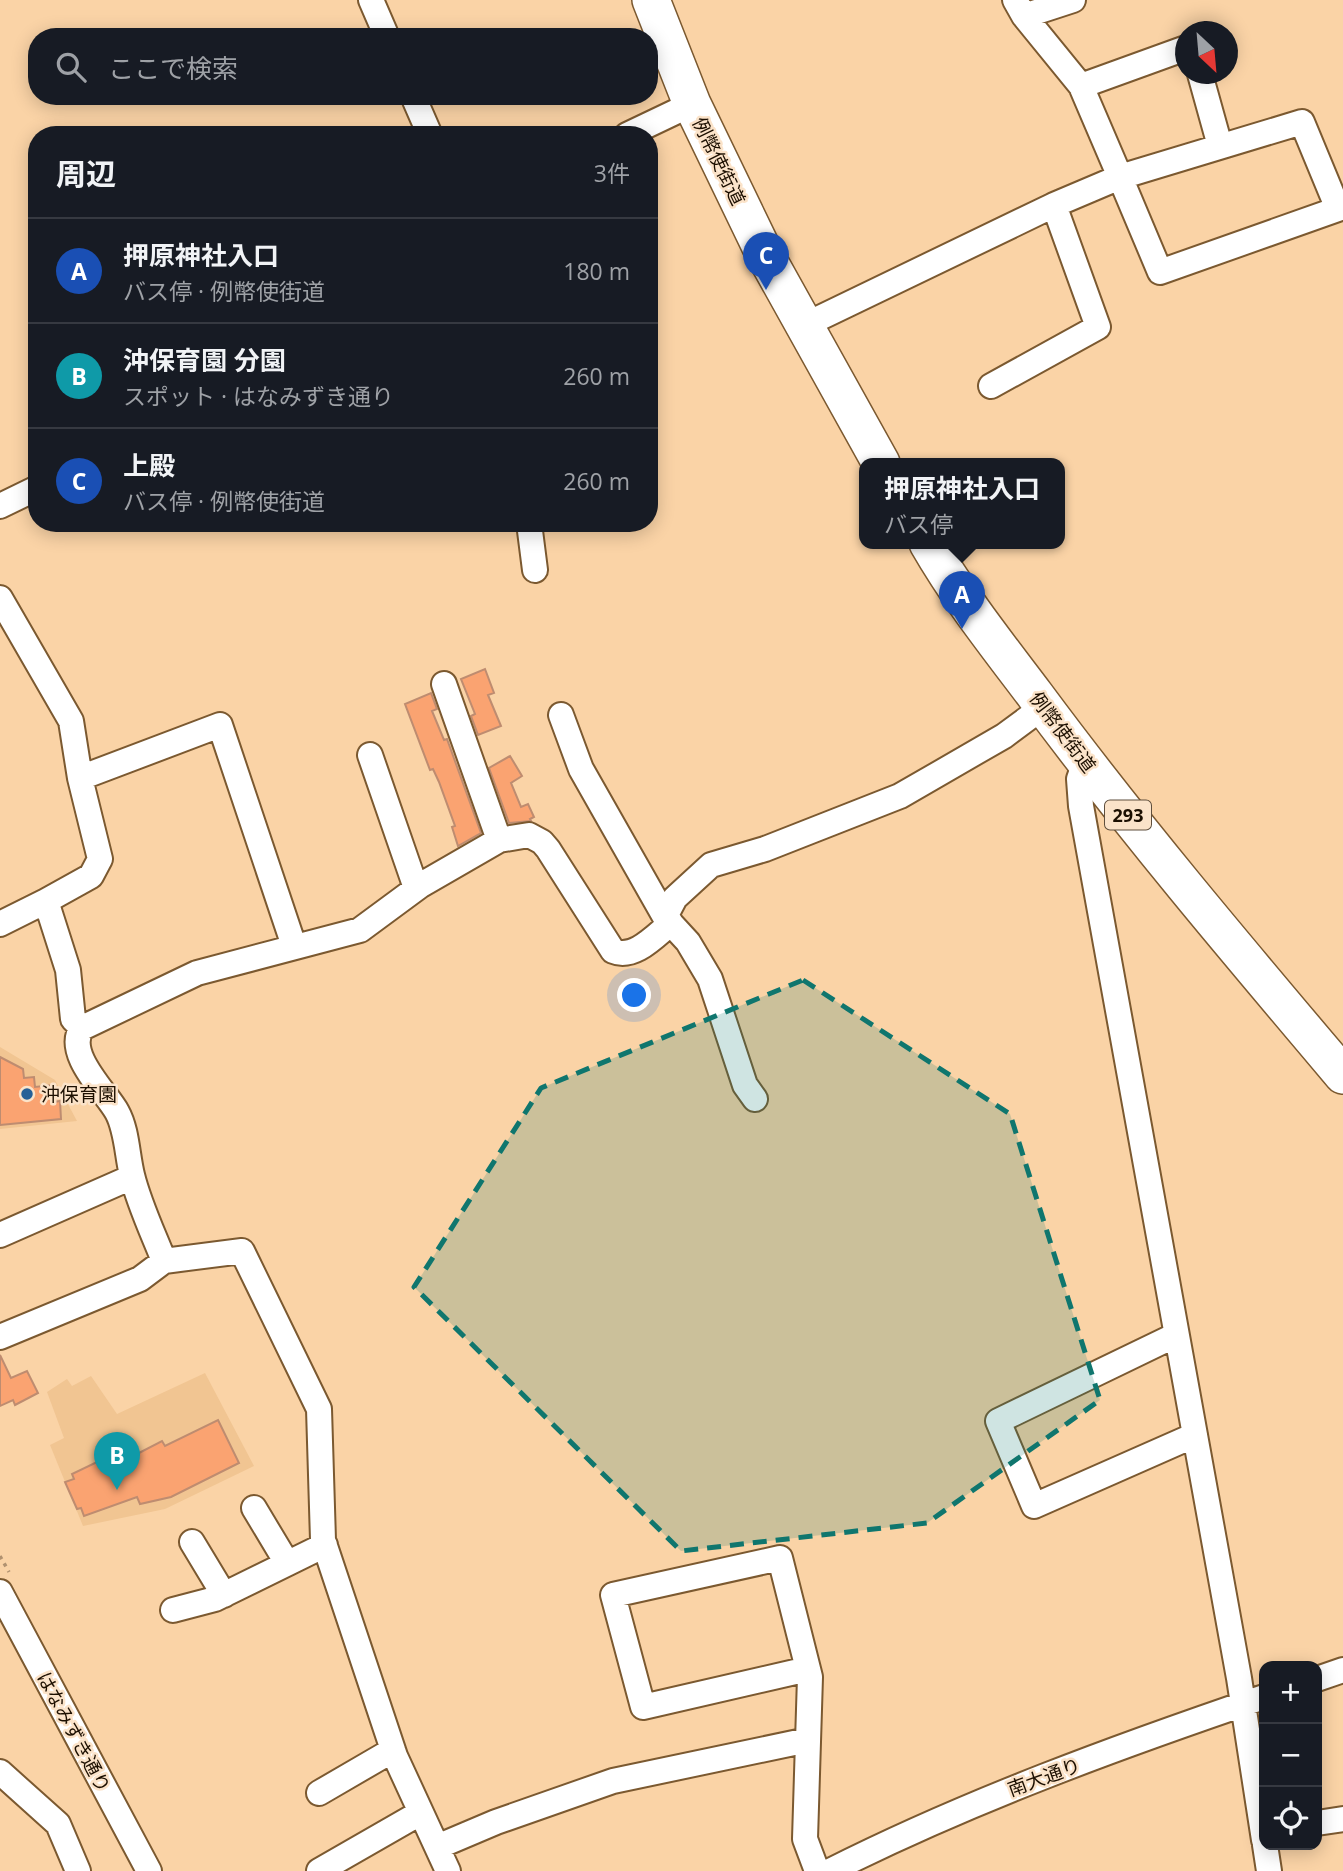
<!DOCTYPE html>
<html lang="ja">
<head>
<meta charset="utf-8">
<style>
  body { margin:0; font-family:"Open Sans","Noto Sans JP",sans-serif; background:#20242c; color:#f1f3f6 }
  .controls { position:absolute; right:21px; bottom:21px; display:grid; overflow:hidden; border-radius:14px; box-shadow:0 4px 18px #0003 }
  .controls button { width:63px; height:63px; display:grid; place-items:center; padding:0; border:0; border-bottom:2px solid #363941; background:#171b24; color:#f1f3f6; font:35px sans-serif }
  .compass { position:absolute; left:1175px; top:21px; width:63px; height:63px; border-radius:50%; background:#171b24; box-shadow:0 4px 18px #0003; rotate:154deg }
  .you { position:absolute; left:635px; top:996px; width:24px; height:24px; margin:-18px; border:5px solid #fff; border-radius:50%; background:#1a73e8; box-shadow:0 0 0 10px #1a73e833 }
  .badge { display:grid; place-items:center; width:46px; height:46px; border-radius:50%; background:#96b1cb; color:#fff; font-size:23px; font-weight:700 }
  .pin { position:absolute; translate:-50% -58px; filter:drop-shadow(0 2px 4px #0008) }
  .pin::after { content:''; position:absolute; top:37px; width:24px; height:21px; background:inherit; clip-path:polygon(0 0,100% 0,50% 100%) }
  .popup { position:absolute; left:859px; top:458px; width:206px; height:91px; box-sizing:border-box; display:grid; place-content:center; border-radius:14px; background:#171b24; filter:drop-shadow(0 2px 5px #0005); font-size:23px; white-space:nowrap; color:#9ea1a6 }
  .popup b { font-size:26px; color:#f1f3f6 }
  .popup::after { content:''; position:absolute; left:50%; top:100%; margin-left:-14px; border:14px solid transparent; border-top-color:#171b24 }
  .list { margin:0; padding:0; list-style:none }
  h2 { display:flex; justify-content:space-between; align-items:center; height:91px; margin:0; padding:0 28px; font-size:30px }
  h2 small { font-size:23px; font-weight:400; color:#9ea1a6 }
  .list li { display:grid; grid-template-columns:46px 1fr auto; gap:21px; align-items:center; box-sizing:border-box; height:105px; padding:0 28px; border-top:2px solid #363941 }
  .list b { display:block; font-size:26px; white-space:nowrap }
  .list p { margin:0; font-size:23px; white-space:nowrap; color:#9ea1a6 }
  .list em { font-size:23px; font-style:normal; color:#9ea1a6 }
  .icon { flex:none; width:38px; height:38px; fill:none; stroke:currentColor; stroke-width:2; stroke-linecap:round; stroke-linejoin:round }
  .map { position:relative; flex:none; width:1343px; height:1871px; overflow:hidden }
  .search { position:absolute; background:#171b24; box-shadow:0 4px 18px #0003; left:28px; top:28px; width:630px; height:77px; display:flex; align-items:center; gap:18px; box-sizing:border-box; padding:0 24px; border-radius:28px; color:#9ea1a6; font-size:26px }
  .panel { position:absolute; background:#171b24; box-shadow:0 4px 18px #0003; left:28px; top:126px; width:630px; height:406px; border-radius:28px }
  .map>svg:first-child { display:block }
  .built { fill:#f1c592 }
  .building { fill:#faa371; stroke:#be8c70; stroke-width:2 }
  .lines { fill:none; stroke-linecap:round; stroke-linejoin:round }
  .minor-casing { stroke:#7b5930; stroke-width:28 }
  .highway-casing { stroke:#7b5930; stroke-width:40 }
  .path { stroke:#b19270; stroke-width:3.5; stroke-dasharray:3.5 5; stroke-linecap:butt }
  .minor { stroke:#fff; stroke-width:24 }
  .highway { stroke:#fff; stroke-width:37 }
  .marked { fill:#0f766e; fill-opacity:0.2; stroke:#0f766e; stroke-width:5; stroke-dasharray:14 9; stroke-linejoin:round }
  .poi-dot { fill:#266097; stroke:#fbe3c9; stroke-width:2.5 }
  .labels { text-anchor:middle; dominant-baseline:central; stroke-width:5; stroke-linejoin:round; paint-order:stroke }
  .shield { fill:#fbe3c9; stroke:#5f4f3d; stroke-width:2 }
  .shield-label { font-size:18px; font-weight:bold; fill:#1c0f01 }
  .street-label { font-size:19px; fill:#1c0f01; stroke:#fbe3c9 }
  .poi-label { font-size:19px; fill:#1c0f01; stroke:#fbe3c9; text-anchor:start }
</style>
</head>
<body>
<div class="map">
<svg width="1343" height="1871" viewBox="0 0 1343 1871">
  <rect width="100%" height="100%" fill="#fad3a6"/>
  <path class="built" d="M0,1047L55,1080L77,1121L0,1129Z
    M205,1373L254,1466L165,1509L83,1526L50,1445L64,1438L47,1392L67,1379L72,1386L91,1376L117,1414Z"/>
  <path class="building" d="M485,669L494,693L488,695L501,726L478,735L471,716L475,714L461,679Z
    M431,693L437,709L432,711L444,740L447,739L481,833L458,846L452,827L455,826L439,782L433,769L430,770L405,704Z
    M510,756L522,776L511,783L521,807L528,804L534,817L530,819L531,821L509,823L489,768Z
    M0,1057L23,1069L24,1078L34,1077L35,1087L53,1085L54,1102L60,1101L61,1119L0,1125Z
    M0,1355L11,1378L27,1371L38,1393L15,1405L13,1400L0,1406Z
    M218,1420L239,1463L171,1497L140,1504L137,1497L84,1516L81,1508L77,1509L65,1482L74,1479L72,1474L97,1462L100,1466L139,1453L162,1441L165,1446Z"/>
  <g class="lines">
    <g class="minor-casing">
      <path id="minor" d="M371,0L387,37
        M1024,16L1073,0
        M1200,74L1220,146
        M1081,86L1186,48
        M413,96L430,135
        M1302,122L1338,209L1160,272L1120,177Z
        M627,135L692,104
        M803,326L1054,205
        M991,386L1098,327L1054,205L1120,177L1081,86L1024,16L1015,0
        M0,506L37,488
        M529,523L535,570
        M0,598L71,721L80,778L220,725L294,946
        M444,684L499,840
        M561,715L581,769L665,917L675,898L711,865L765,849L900,796L1004,736L1043,707
        M370,755L416,888
        M1085,762L1079,779L1081,806L1239,1678L1264,1840
        M46,901L91,876L100,859L80,778
        M665,917L688,942L710,979L745,1085L755,1099
        M0,924L46,901L68,970L73,1019L82,1028
        M0,1235L132,1177
        M164,1261C153,1233 139,1204 132,1175C127,1155 127,1130 117,1112C106,1092 64,1053 82,1028L197,973L360,930L421,885L499,840L529,835L542,842L548,849L613,951C634,960 655,936 671,923
        M1176,1335L998,1421L1034,1506L1195,1435
        M0,1337L140,1279L164,1261L242,1251L319,1409L323,1540L395,1756L448,1871
        M254,1508L287,1563
        M192,1542L224,1595
        M0,1592L149,1871
        M173,1610L215,1599L325,1545
        M808,1669L643,1707L613,1595L780,1558L808,1669L810,1677L805,1839L817,1871
        M1317,1679L1343,1670
        M0,1772L58,1824L78,1871
        M319,1793L393,1750
        M1317,1823L1343,1819
        M1265,1845L1269,1871
        M437,1847L496,1822L613,1781L808,1740
        M319,1871L420,1813
        M830,1871C969,1801 1117,1747 1264,1697"/>
    </g>
    <g class="highway-casing">
      <path id="highway" d="M651,0L692,104L763,251L881,463
        M928,543C959,597 998,646 1035,695C1132,826 1238,951 1343,1075"/>
    </g>
    <path class="path" d="M0,1556L9,1572"/>
    <use href="#minor" class="minor"/>
    <use href="#highway" class="highway"/>
  </g>
  <path class="marked" d="M803,980L1010,1114L1100,1400L927,1523L681,1551L414,1287L541,1088Z"/>
  <circle class="poi-dot" cx="27" cy="1094" r="7"/>
  <g class="labels">
    <rect class="shield" x="1105" y="800.5" width="46" height="29" rx="5"/>
    <g class="shield-label">
      <text x="1128" y="815">293</text>
    </g>
    <g class="street-label">
      <text transform="translate(719 161) rotate(64)">例幣使街道</text>
      <text transform="translate(1063 732) rotate(53)">例幣使街道</text>
      <text transform="translate(74 1732) rotate(62)">はなみずき通り</text>
      <text transform="translate(1044 1777) rotate(-20)">南大通り</text>
    </g>
    <g class="poi-label">
      <text x="41" y="1094">沖保育園</text>
    </g>
  </g>
</svg>
<div class="controls">
<button>+</button>
<button>−</button>
<button><svg class="icon" aria-label="locate" viewBox="0 0 24 24"><circle cx="12" cy="12" r="6"/><path d="M12 2v4M12 18v4M2 12h4M18 12h4"/></svg></button>
</div>
<svg class="compass" viewBox="-18 -18 36 36"><path d="M0-13l5 13h-10z" fill="#e53935"/><path d="M0 13l5-13h-10z" fill="#9ea1a6"/></svg>
<div class="you"></div>
<div class="pin badge" style="left:962px;top:629px;background:#1a4fb4">A</div>
<div class="popup"><b>押原神社入口</b>バス停</div>
<div class="pin badge" style="left:117px;top:1490px;background:#0f9aa8">B</div>
<div class="pin badge" style="left:766px;top:290px;background:#1a4fb4">C</div>
<div class="search"><svg class="icon" aria-label="search" viewBox="0 0 24 24"><circle cx="10" cy="10" r="6"/><path d="M15 15l6 6"/></svg>ここで検索</div>
<section class="panel">
<h2>周辺<small>3件</small></h2>
<ul class="list">
<li><span class="badge" style="background:#1a4fb4">A</span><div><b>押原神社入口</b><p>バス停 · 例幣使街道</p></div><em>180 m</em></li>
<li><span class="badge" style="background:#0f9aa8">B</span><div><b>沖保育園 分園</b><p>スポット · はなみずき通り</p></div><em>260 m</em></li>
<li><span class="badge" style="background:#1a4fb4">C</span><div><b>上殿</b><p>バス停 · 例幣使街道</p></div><em>260 m</em></li>
</ul>
</section>
</div>
</body>
</html>
